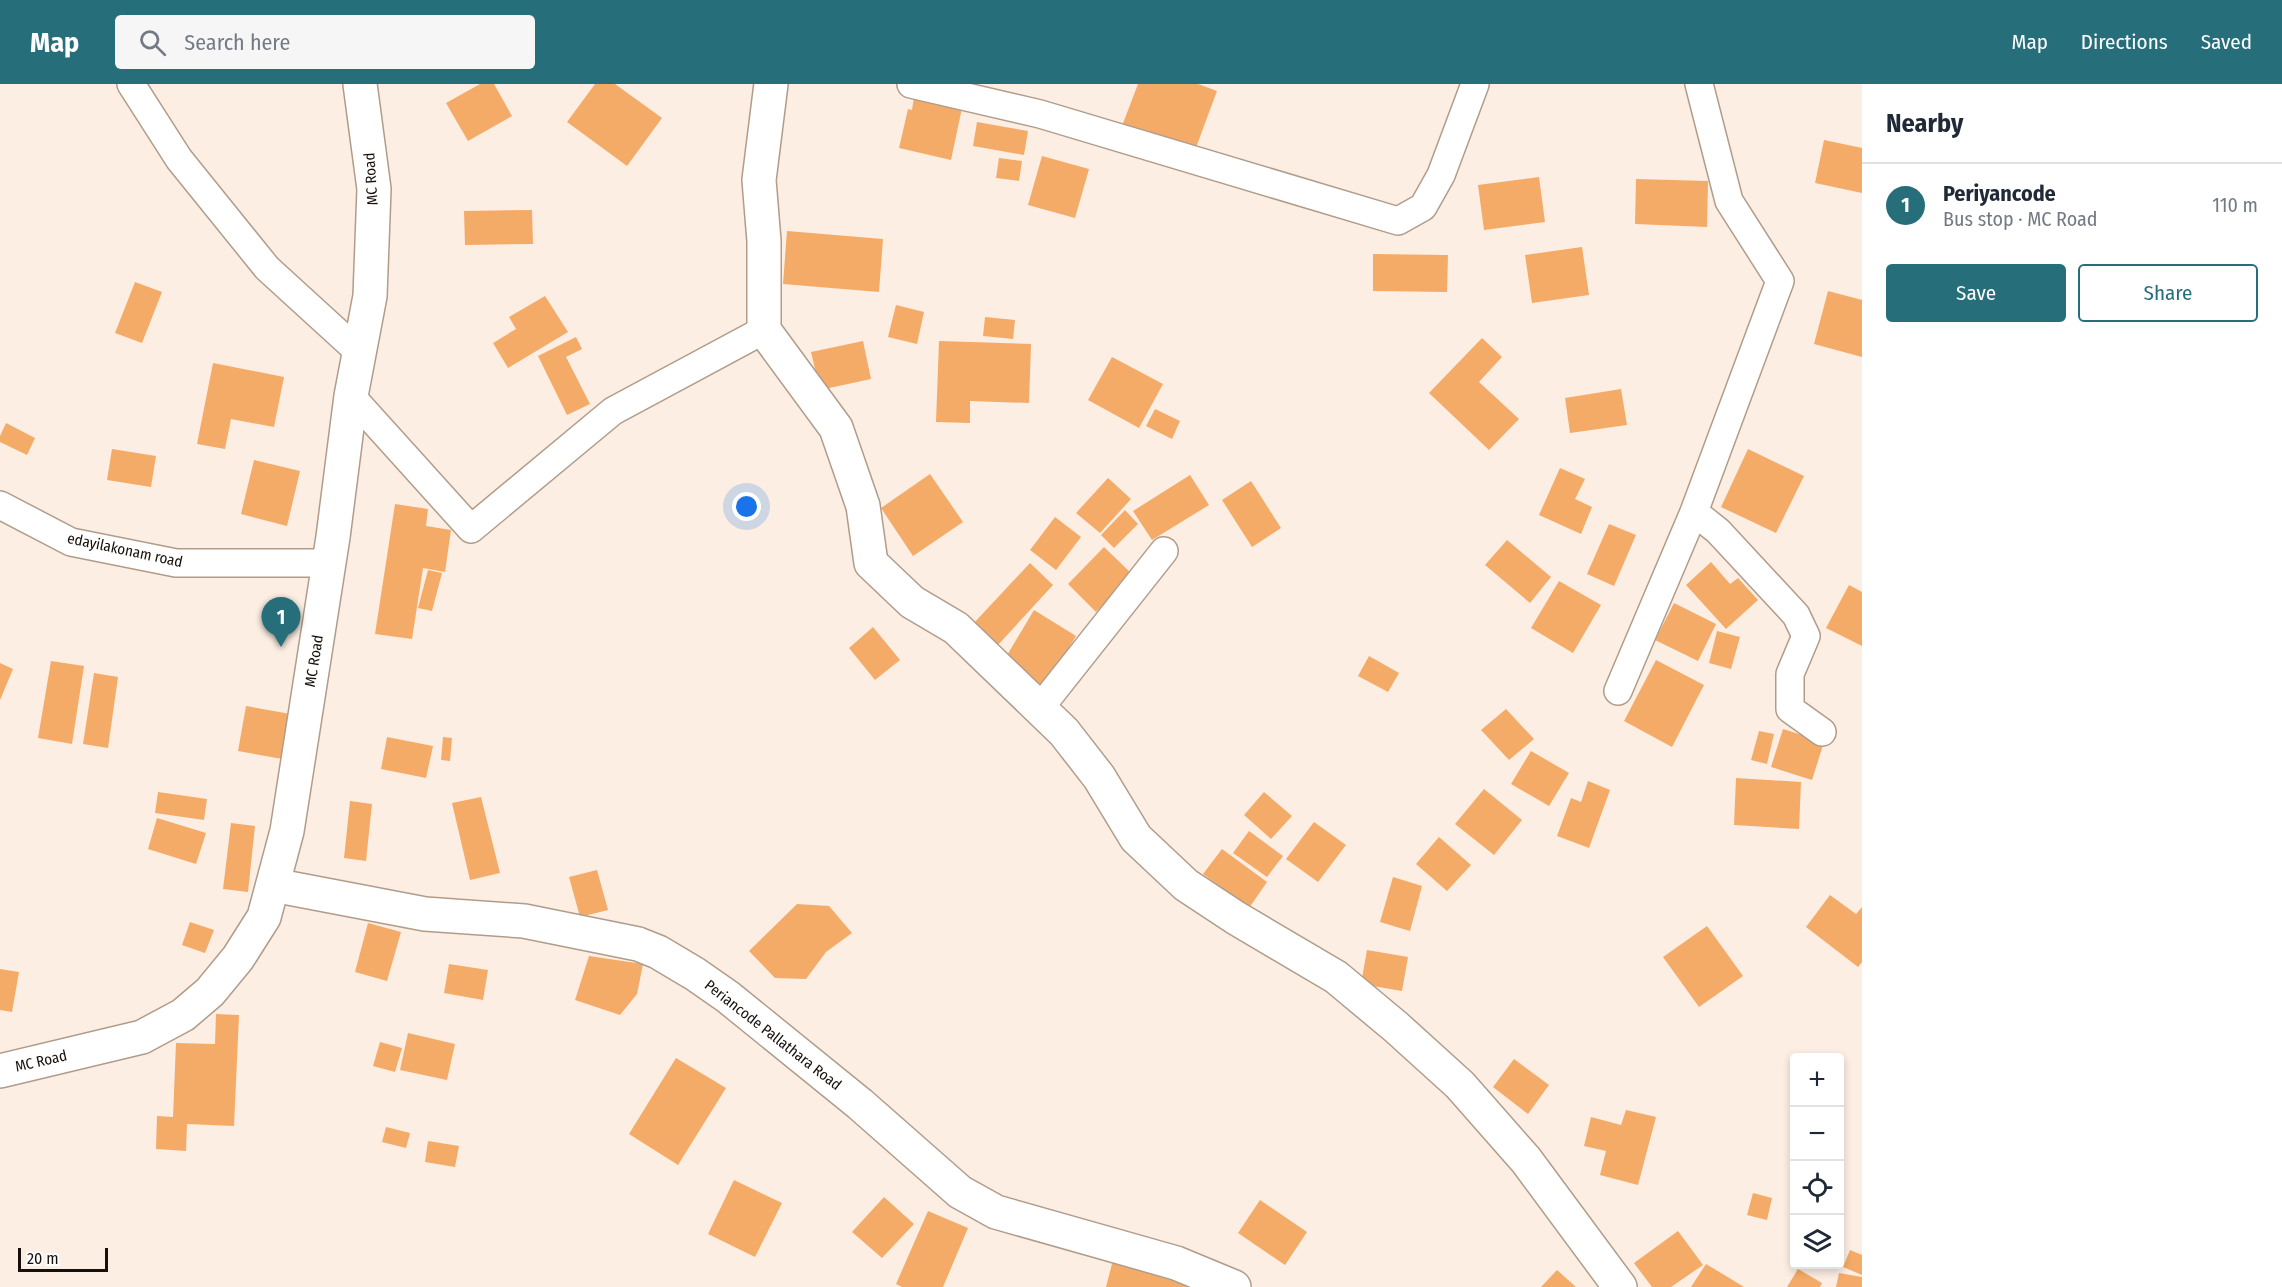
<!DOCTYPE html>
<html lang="en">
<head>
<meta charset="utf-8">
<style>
  body { margin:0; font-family:"Fira Sans Condensed",sans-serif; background:#f6f6f7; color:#1f2937 }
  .controls { position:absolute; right:18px; bottom:18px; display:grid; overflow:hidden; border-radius:6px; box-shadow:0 3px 9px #0003 }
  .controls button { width:54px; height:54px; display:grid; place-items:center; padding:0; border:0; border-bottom:2px solid #e0e1e3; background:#fff; color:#1f2937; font:30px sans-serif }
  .scale { position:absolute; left:18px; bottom:15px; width:90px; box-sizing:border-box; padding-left:6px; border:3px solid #17100a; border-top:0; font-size:16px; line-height:21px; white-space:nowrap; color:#17100a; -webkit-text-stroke:4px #fefefe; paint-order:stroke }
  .you { position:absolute; left:747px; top:423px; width:21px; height:21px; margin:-15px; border:4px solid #fff; border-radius:50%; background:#1a73e8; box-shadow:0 0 0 9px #1a73e833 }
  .badge { display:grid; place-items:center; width:39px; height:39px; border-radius:50%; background:#276e7b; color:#fff; font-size:20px; font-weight:700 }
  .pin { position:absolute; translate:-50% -50px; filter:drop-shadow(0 2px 3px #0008) }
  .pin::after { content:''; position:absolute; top:32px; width:21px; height:18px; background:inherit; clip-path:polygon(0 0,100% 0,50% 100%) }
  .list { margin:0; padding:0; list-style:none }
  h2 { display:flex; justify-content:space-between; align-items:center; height:78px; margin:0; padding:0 24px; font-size:26px }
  h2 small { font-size:20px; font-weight:400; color:#747a83 }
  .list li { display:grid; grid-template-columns:39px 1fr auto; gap:18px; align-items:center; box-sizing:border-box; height:84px; padding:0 24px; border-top:2px solid #e0e1e3 }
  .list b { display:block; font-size:22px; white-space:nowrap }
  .list p { margin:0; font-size:20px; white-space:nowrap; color:#747a83 }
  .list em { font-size:20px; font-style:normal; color:#747a83 }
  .actions { display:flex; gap:12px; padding:18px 24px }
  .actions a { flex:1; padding:14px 0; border:2px solid #276e7b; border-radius:6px; text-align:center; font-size:21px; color:#276e7b }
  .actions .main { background:#276e7b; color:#fff }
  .icon { flex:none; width:33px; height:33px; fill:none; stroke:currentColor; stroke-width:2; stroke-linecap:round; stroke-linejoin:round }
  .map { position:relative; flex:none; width:1862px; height:1203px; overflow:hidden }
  header { display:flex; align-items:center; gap:36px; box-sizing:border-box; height:84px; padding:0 30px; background:#276e7b; color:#fff }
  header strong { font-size:28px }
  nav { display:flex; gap:33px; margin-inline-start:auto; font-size:21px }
  .search { width:420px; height:54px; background:#f6f6f7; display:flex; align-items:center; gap:15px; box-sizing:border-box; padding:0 21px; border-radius:6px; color:#747a83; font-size:22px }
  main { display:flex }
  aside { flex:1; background:#fff }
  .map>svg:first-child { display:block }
  .building { fill:#f5ab68 }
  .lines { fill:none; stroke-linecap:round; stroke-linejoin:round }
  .street-casing { stroke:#b19c8a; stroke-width:30 }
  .secondary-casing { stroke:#b19c8a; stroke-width:36 }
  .primary-casing { stroke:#b19c8a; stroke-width:36 }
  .street { stroke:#fff; stroke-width:27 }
  .secondary { stroke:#fff; stroke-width:33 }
  .primary { stroke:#fff; stroke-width:33 }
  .labels { text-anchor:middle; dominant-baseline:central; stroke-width:5; stroke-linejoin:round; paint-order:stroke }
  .street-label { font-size:15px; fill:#17100a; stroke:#fefefe }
</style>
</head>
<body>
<header>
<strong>Map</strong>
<div class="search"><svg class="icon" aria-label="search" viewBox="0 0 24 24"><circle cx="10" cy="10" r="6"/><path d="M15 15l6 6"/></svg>Search here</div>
<nav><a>Map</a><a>Directions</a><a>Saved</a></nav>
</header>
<main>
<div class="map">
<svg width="1862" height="1203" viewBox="0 0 1862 1203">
  <rect width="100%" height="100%" fill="#fceee3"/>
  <path class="building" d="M480,0H494L512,32L468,57L446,19Z
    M595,0H615L662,34L627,82L567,38Z
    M1138,0H1198L1217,7L1194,69L1122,42Z
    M914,13L962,24L951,76L899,64L908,25L912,26Z
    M977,38L1028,47L1024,71L973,62Z
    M1824,56L1862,64V109L1815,99Z
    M1042,72L1089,85L1075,134L1028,121Z
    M999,74L1022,77L1019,97L996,94Z
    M1539,93L1545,138L1484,146L1478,101Z
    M1636,95L1708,97L1707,143L1635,140Z
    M532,126L533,160L465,161L464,127Z
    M787,147L883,155L879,208L783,200Z
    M1582,163L1589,211L1532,219L1525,171Z
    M1373,170L1448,171L1447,208L1373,207Z
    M135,198L162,208L142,259L115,249Z
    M1828,207L1862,216V273L1814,260Z
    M545,212L568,248L508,284L493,259L516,245L509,233Z
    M896,221L924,228L917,260L888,253Z
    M985,233L1015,236L1013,255L983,252Z
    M576,253L582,265L566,273L590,320L567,331L538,272Z
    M1482,254L1502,273L1479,298L1519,335L1489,366L1429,309Z
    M863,257L871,295L820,306L811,268Z
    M939,257L1031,260L1029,319L970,317V339L936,338Z
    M1112,273L1163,300L1139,344L1088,316Z
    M213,279L284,293L274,343L231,335L225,365L197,360Z
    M1621,305L1627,341L1570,349L1565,314Z
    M1155,325L1180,337L1172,355L1146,342Z
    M6,339L35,354L27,371L0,358V352Z
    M112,365L156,372L151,403L107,396Z
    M1748,365L1804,392L1776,449L1721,423Z
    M254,376L300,387L287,442L241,430Z
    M1560,384L1585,395L1575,415L1592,423L1581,450L1539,431Z
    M930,390L963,438L913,472L881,424Z
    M1190,391L1209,421L1152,456L1133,427Z
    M1108,394L1131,415L1100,449L1076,429Z
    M1251,397L1281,444L1252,463L1222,416Z
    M395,420L428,425L426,442L451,446L445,488L423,484L412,555L375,550Z
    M1125,426L1138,440L1114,464L1101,451Z
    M1055,433L1081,453L1056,486L1030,466Z
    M1609,440L1636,451L1614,502L1587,490Z
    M1507,456L1551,493L1530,519L1485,481Z
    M1104,463L1133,491L1096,528L1068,500Z
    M1711,478L1730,500L1738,494L1758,516L1726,545L1686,501Z
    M1030,479L1053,501L997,562L973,540Z
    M428,486L442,489L432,527L418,524Z
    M1559,497L1601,521L1573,569L1531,544Z
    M1849,501L1862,508V562L1826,544Z
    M1674,519L1716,540L1698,577L1655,556Z
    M1034,526L1076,552L1045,603L1003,578Z
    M873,543L900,576L875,596L849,564Z
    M1717,547L1740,553L1731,585L1709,579Z
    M1369,572L1399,589L1388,608L1358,592Z
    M1656,576L1704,601L1672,663L1624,637Z
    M51,577L84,582L72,660L38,654Z
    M0,579L13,585L0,616Z
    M94,589L118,593L108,664L83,660Z
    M246,622L296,631L288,676L238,667Z
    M1506,625L1534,655L1509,676L1481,646Z
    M1783,645L1824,658L1812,696L1771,683Z
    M1759,647L1774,650L1767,680L1751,676Z
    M387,653L433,662L426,694L381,685Z
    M443,653L452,654L450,677L441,676Z
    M1531,667L1569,689L1549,722L1511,700Z
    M1736,694L1801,698L1799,745L1734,741Z
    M1588,697L1610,706L1589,764L1557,752L1571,714L1581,718Z
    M1484,705L1522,736L1494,771L1455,740Z
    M158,708L207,715L204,736L155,729Z
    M1264,708L1292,732L1271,755L1244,731Z
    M481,713L500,789L470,796L452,719Z
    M350,717L372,720L366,777L344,774Z
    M157,734L206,749L196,780L148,765Z
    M1314,738L1346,761L1318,798L1286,775Z
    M231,739L255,742L248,808L223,805Z
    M1249,747L1283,772L1267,793L1233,769Z
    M1439,753L1471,781L1447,807L1416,780Z
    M1222,765L1267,798L1249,824L1203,790Z
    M597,786L608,826L580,833L569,793Z
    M1393,793L1422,802L1410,847L1380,838Z
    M1830,811L1856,830L1862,823V878L1858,883L1806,843Z
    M797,820L829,822L852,849L826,868L806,895L775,894L749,867Z
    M190,838L214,846L205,869L182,861Z
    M368,839L401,848L387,897L355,888Z
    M1707,842L1743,892L1699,923L1663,873Z
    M1367,866L1408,873L1402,907L1361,900Z
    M589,872L643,880L637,910L620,931L575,916Z
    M449,880L488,886L483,916L444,909Z
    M0,885L19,888L12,928L0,926Z
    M216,930L239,931L234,1042L187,1040L186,1067L156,1065L157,1032L173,1033L176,959L215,960Z
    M408,949L455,960L447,996L400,986Z
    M380,958L402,964L395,988L373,982Z
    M676,974L726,1004L678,1081L629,1050Z
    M1514,975L1549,1001L1528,1030L1493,1003Z
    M1626,1026L1656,1033L1638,1101L1600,1091L1606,1067L1584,1062L1591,1033L1621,1041Z
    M386,1043L410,1049L406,1064L382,1058Z
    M428,1057L459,1062L455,1083L425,1078Z
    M734,1096L782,1119L755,1173L708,1150Z
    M1753,1109L1772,1114L1767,1136L1747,1131Z
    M884,1113L914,1140L882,1174L852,1148Z
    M1260,1116L1307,1148L1285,1181L1238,1149Z
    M928,1127L968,1144L943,1203H902L896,1200Z
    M1678,1147L1703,1181L1671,1203H1652L1634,1179Z
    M1850,1166L1862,1171V1191L1843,1183Z
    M1113,1176L1196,1198L1195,1203H1106Z
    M1706,1180L1726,1192L1744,1203H1691Z
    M1798,1185L1822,1199L1820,1203H1787Z
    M1557,1186L1567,1195L1576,1203H1541Z
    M1839,1189L1862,1193V1203H1836Z"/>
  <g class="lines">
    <g class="street-casing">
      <path id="street" d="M131,0L179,75L267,184L359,268
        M911,0L1040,30L1398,137L1423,123L1441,91L1475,0
        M351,312L471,445L613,327L764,246
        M0,421L71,458L176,479H329
        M1694,428L1718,447L1796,531L1806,552L1790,590V625L1822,648
        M1618,607L1694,428L1780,197L1729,117L1699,0
        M1039,625L1164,467"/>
    </g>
    <g class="secondary-casing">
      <path id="secondary" d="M771,0L759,96L764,157V246L836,344L863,422L871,479L912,518L956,544L1064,648L1099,693L1136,754L1186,801L1236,834L1336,893L1396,943L1460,1001L1526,1076L1620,1203
        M273,801L425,830L524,837L638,860L658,868L695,890L728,913L860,1020L960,1108L996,1128L1176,1179L1234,1203"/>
    </g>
    <g class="primary-casing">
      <path id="primary" d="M0,987L142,953L183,931L210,908L238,874L264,833L287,747L333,453L351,312L370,212L374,105L360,0"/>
    </g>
    <use href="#street" class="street"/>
    <use href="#secondary" class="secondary"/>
    <use href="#primary" class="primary"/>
  </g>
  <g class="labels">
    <g class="street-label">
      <text transform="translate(371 95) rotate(-94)">MC Road</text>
      <text transform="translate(125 466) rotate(12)">edayilakonam road</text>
      <text transform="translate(314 577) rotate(-81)">MC Road</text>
      <text transform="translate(773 951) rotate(38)">Periancode Pallathara Road</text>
      <text transform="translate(41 977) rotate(-13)">MC Road</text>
    </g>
  </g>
</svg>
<div class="controls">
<button>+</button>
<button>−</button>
<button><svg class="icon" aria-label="locate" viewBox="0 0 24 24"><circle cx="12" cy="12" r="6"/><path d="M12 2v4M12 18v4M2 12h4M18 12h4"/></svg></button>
<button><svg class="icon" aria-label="layers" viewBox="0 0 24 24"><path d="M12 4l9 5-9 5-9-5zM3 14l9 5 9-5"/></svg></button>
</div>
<div class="scale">20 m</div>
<div class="you"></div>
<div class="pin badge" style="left:281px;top:563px">1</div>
</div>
<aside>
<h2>Nearby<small></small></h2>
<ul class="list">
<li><span class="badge">1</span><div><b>Periyancode</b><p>Bus stop · MC Road</p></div><em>110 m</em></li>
</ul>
<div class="actions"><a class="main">Save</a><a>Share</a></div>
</aside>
</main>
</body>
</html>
